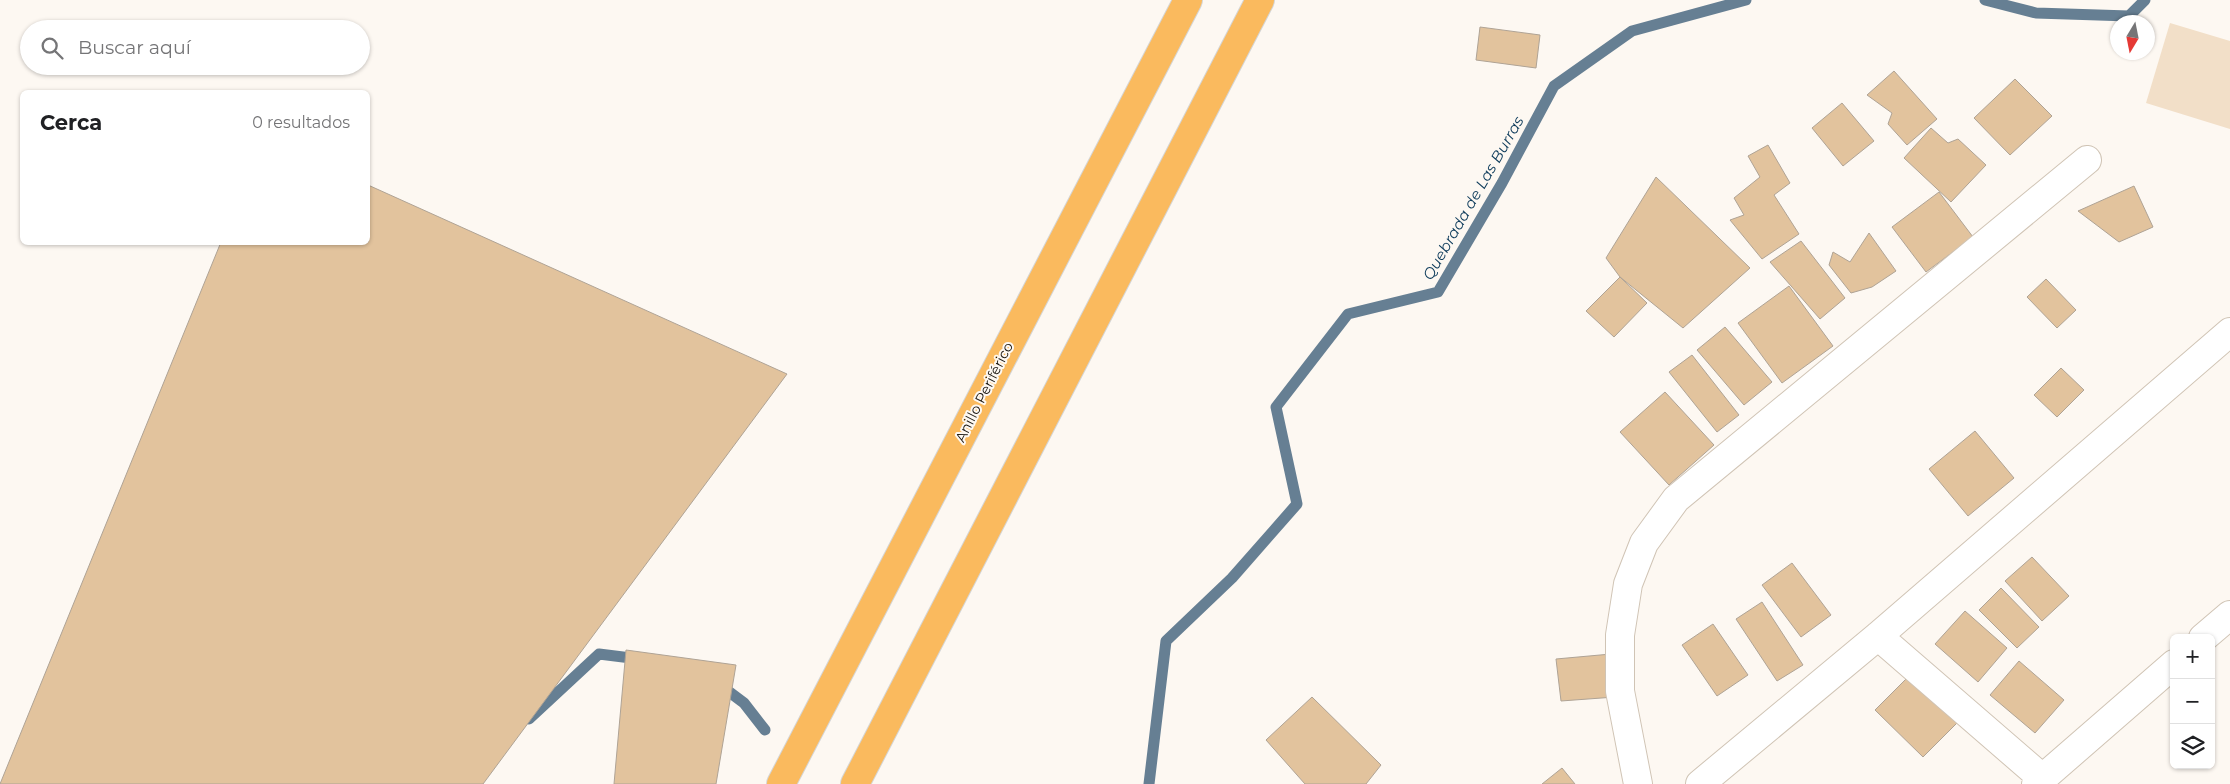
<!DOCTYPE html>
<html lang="es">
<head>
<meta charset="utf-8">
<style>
  body { margin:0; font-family:Montserrat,sans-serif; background:#f6f6f6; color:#202124 }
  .controls { position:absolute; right:15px; bottom:15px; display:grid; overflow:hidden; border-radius:8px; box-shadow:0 1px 4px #0004 }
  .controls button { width:45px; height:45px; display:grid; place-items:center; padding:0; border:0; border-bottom:1px solid #e0e0e0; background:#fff; color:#202124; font:25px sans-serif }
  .compass { position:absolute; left:2110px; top:15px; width:45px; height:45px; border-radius:50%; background:#fff; box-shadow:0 1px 4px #0004; rotate:190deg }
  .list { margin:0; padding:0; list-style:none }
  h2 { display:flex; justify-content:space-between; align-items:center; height:65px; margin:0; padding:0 20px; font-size:21px }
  h2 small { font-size:16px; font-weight:400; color:#757577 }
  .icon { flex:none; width:28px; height:28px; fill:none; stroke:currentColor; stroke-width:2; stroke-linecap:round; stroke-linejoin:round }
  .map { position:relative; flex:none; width:2230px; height:784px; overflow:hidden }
  .search { position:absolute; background:#fff; box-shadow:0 1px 4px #0004; left:20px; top:20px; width:350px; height:55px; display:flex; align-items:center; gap:12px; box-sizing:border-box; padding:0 18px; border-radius:28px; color:#757577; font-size:19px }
  .panel { position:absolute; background:#fff; box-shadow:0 1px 4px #0004; left:20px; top:90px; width:350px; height:155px; border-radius:8px }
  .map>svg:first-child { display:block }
  .green { fill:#f2dfc8 }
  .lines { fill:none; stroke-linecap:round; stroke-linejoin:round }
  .stream { stroke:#667f93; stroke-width:11 }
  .building { fill:#e2c39d; stroke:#afa395 }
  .minor-casing { stroke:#d0c4b5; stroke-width:30 }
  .trunk-casing { stroke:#d5d5d4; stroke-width:30 }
  .minor { stroke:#fff; stroke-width:28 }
  .trunk { stroke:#faba5e; stroke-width:28 }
  .labels { text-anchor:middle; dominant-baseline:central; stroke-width:4; stroke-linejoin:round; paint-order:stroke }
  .street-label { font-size:14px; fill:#18140e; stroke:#fdf8f2 }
  .water-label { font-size:15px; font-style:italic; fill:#0c3a5a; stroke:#fdf8f2 }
</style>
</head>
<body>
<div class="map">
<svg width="2230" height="784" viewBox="0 0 2230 784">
  <rect width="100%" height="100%" fill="#fdf8f2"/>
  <path class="green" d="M2170,23L2230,41V129L2146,103Z"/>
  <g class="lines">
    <path class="stream" d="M1985,0L2036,13L2129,16L2145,0
      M720,685L744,703L765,730
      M529,719L599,654L639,659
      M1149,784L1166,641L1232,578L1297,504L1276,407L1348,314L1438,292L1502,183L1554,86L1632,31L1746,0"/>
  </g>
  <path class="building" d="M1480,27L1540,35L1536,68L1476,60Z
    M1894,71L1937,119L1907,145L1888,124L1892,113L1867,95Z
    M2015,79L2052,116L2010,155L1974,118Z
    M1842,103L1874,141L1843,166L1812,128Z
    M1931,128L1948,143L1958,139L1986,165L1951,202L1904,158Z
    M1768,145L1790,183L1774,195L1799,234L1762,259L1730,220L1744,215L1734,198L1760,177L1748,156Z
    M1656,177L1750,268L1683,328L1620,277L1606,258Z
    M368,185L787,374L483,784H0L221,242H368Z
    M2134,186L2153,227L2119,242L2078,211Z
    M1939,192L1973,237L1926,272L1892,227Z
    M1869,233L1896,271L1872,287L1851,293L1829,265L1833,252L1850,262Z
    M1801,241L1845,298L1820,319L1770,262Z
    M1620,277L1647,303L1614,337L1586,311Z
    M2046,279L2076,310L2057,328L2027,297Z
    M1789,286L1833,346L1782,383L1738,323Z
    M1725,327L1772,382L1744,405L1697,350Z
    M1692,355L1739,415L1717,432L1669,372Z
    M2061,368L2084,390L2057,417L2034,395Z
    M1665,392L1714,445L1669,485L1620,432Z
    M1975,431L2014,478L1968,516L1929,469Z
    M2032,557L2069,596L2042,621L2005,581Z
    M1792,563L1831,615L1801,637L1762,585Z
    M2001,588L2039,627L2017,648L1979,610Z
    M1762,602L1803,665L1777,681L1736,619Z
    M1965,611L2007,648L1978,682L1935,644Z
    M1713,624L1748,675L1717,696L1682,645Z
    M626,650L736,665L716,784H614Z
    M1611,654L1615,697L1561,701L1556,659Z
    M2019,661L2064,700L2035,733L1990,695Z
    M1912,673L1960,720L1923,757L1875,710Z
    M1312,697L1381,765L1366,784H1305L1266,740Z
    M1562,768L1575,784H1542Z"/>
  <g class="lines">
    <g class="minor-casing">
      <path id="minor" d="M1878,636L2042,778
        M2203,638L2230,615
        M1638,784L1620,691V635L1628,584L1644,543L1676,499L2087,160
        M1700,784L1878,636L2230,332
        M2036,784L2174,664"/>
    </g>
    <g class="trunk-casing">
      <path id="trunk" d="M781,784L1188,0
        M855,784L1260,0"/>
    </g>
    <use href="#minor" class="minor"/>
    <use href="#trunk" class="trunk"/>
  </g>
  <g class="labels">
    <g class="street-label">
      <text transform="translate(984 392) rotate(-63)">Anillo Periférico</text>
    </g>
    <g class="water-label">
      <text transform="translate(1473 198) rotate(-60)">Quebrada de Las Burras</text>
    </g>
  </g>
</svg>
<div class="controls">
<button>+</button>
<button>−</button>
<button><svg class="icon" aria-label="layers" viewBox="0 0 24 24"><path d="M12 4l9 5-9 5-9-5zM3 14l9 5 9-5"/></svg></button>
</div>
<svg class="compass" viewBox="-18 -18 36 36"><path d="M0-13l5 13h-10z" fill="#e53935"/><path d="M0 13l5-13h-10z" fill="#757577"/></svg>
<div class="search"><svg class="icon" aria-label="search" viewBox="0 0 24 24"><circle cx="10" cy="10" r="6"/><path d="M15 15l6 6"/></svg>Buscar aquí</div>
<section class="panel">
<h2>Cerca<small>0 resultados</small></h2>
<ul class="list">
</ul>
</section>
</div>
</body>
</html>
